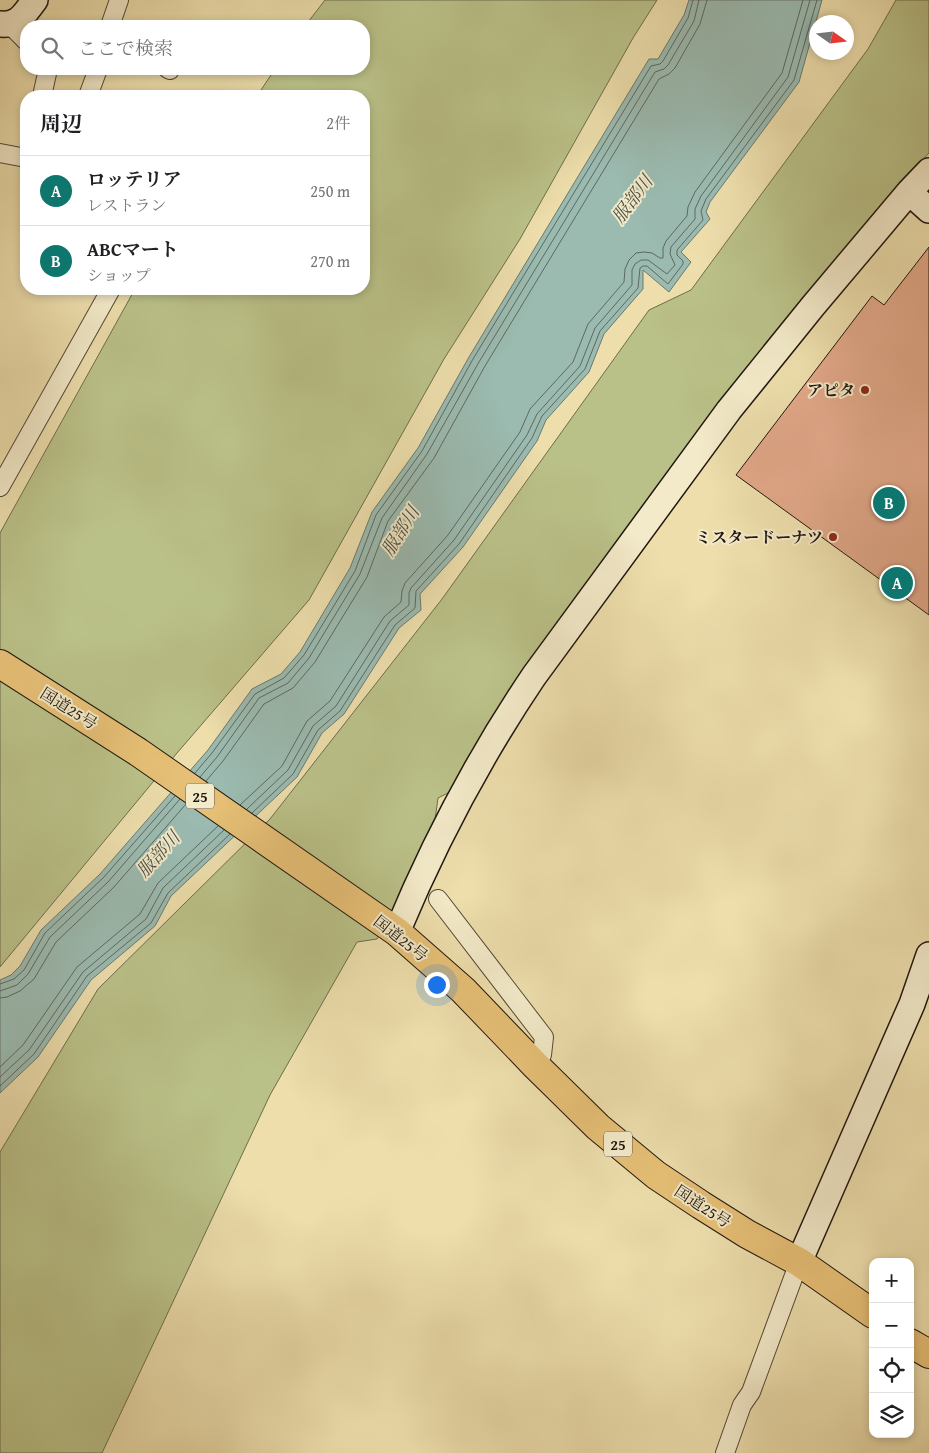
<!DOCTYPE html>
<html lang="ja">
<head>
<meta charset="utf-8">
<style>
  body { margin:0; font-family:"Gentium Book Plus","Noto Serif JP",serif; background:#f2f2f2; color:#202124 }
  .controls { position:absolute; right:15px; bottom:15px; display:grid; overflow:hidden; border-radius:10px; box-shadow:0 2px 8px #0003 }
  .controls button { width:45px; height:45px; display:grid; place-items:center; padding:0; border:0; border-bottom:1px solid #e0e0e0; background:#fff; color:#202124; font:25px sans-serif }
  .compass { position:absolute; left:809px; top:15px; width:45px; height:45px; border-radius:50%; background:#fff; box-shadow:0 2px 8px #0003; rotate:104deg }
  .you { position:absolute; left:436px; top:984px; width:18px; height:18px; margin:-12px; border:4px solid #fff; border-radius:50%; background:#1a73e8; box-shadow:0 0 0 8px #1a73e833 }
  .badge { display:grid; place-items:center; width:32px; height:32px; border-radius:50%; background:#0f766e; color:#fff; font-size:16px; font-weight:700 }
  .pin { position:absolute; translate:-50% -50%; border:2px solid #fff; box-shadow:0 1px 5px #0006 }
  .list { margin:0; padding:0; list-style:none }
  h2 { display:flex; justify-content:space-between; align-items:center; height:65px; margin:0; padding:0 20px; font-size:21px }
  h2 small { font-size:16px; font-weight:400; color:#757577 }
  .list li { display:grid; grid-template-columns:32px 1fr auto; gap:15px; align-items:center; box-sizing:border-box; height:70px; padding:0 20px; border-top:1px solid #e0e0e0 }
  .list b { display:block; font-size:19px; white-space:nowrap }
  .list p { margin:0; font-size:16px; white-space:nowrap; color:#757577 }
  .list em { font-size:16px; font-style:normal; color:#757577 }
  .icon { flex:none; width:28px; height:28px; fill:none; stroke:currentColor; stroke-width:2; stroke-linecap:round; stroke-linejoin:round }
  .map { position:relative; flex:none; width:929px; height:1453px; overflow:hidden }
  .search { position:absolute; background:#fff; box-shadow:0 2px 8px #0003; left:20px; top:20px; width:350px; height:55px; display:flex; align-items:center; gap:12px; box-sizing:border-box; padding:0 18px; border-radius:20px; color:#757577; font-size:19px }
  .panel { position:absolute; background:#fff; box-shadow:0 2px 8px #0003; left:20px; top:90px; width:350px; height:205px; border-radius:20px }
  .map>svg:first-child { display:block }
  .green { fill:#bac188; stroke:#6e6c4c }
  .water { fill:#9bbbb1; stroke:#6a7970 }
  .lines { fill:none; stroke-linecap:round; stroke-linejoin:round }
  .shore { stroke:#5e6860; stroke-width:1 }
  .building { fill:#e2a889; stroke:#21160f }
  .street-casing { stroke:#544836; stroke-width:20 }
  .secondary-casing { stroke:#21160f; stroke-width:28 }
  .highway-casing { stroke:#21160f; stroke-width:30 }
  .street { stroke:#f3eac9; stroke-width:18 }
  .secondary { stroke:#f3eac9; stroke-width:25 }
  .highway { stroke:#e6bf76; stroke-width:28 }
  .poi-dot { fill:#8f2418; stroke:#f3eac9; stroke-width:2 }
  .labels { text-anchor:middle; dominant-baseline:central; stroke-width:4; stroke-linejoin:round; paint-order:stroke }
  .shield { fill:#f3eac9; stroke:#605647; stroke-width:1 }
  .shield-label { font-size:15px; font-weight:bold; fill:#21160f }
  .poi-label { font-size:16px; font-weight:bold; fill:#21160f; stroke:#f3eac9; text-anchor:end }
  .street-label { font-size:16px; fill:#21160f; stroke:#f3eac9 }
  .water-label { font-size:18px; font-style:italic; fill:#4c5048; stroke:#f3eac9 }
</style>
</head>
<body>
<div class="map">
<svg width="929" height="1453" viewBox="0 0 929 1453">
  <rect width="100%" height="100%" fill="#eddeac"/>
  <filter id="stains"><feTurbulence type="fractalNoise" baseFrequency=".004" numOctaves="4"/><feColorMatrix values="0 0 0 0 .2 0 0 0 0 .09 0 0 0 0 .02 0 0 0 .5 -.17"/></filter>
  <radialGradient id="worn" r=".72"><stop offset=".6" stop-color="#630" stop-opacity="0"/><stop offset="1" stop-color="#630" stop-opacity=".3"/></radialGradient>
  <path class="green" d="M325,0H657L633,38L520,239L444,359L309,600L177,753L0,967V533L135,289H364V96H257L275,69H364V26H305Z
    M896,0H929V153L898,186L683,451L561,617L478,745L454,790L438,798L434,827L395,910L377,939L357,942L270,1095L102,1453H0V1152L98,989L270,819L442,599L649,310L691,290L868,49Z"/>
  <path class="water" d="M689,0H822L799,82L710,202L706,212L710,219L681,252L691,262L669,292L643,270V289L604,334L589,372L546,420L537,441L463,547L420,594L421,610L399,628L344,714L322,733L297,777L171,896L155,926L91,980L38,1057L0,1093V980L11,975L20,966L41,930L100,874L208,750L252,689L281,674L300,652L350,568L372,512L418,448L469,357L649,59H658L684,15Z"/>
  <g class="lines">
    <path class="shore" d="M195,773L212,753L255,694L284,678L304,655L355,571L376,515L422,451L473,359L651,66L660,64L663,61L688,18L693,0
      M200,777L217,757L259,698L288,683L309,658L360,574L382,518L427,454L479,362L655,72L664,69L668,65L694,21L699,0
      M206,781L223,761L264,704L293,688L315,662L367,577L388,521L434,458L485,366L659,79L669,74L675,68L700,24L707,0
      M240,805L282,766L307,721L330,701L384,617L401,602L402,591L405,583L448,535L520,432L530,409L573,362L588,324L624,282L625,269L629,260L636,253L644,252L652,253L660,258H663V248L666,241L687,216L688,207L695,192L782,73L803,0
      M247,809L288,770L313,726L336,706L390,621L409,605V593L411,588L454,540L527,435L537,414L580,366L595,328L632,285V270L635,264L641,260H648L667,274L675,265L670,254L671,247L695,219V209L701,196L788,77L810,0
      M252,813L293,774L318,730L340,711L395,625L415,608L416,591L459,544L532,438L542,416L585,369L600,331L638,288L640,268L643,266H647L668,284L683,264V261L677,255V250L703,220L701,211L706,199L794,80L817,0
      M0,984L14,979L24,970L45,933L104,877L175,796
      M0,991L17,985L28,974L50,937L108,882L180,799
      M0,998L7,997L20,991L34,979L56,942L114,887L186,804
      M0,1067L23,1045L77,967L140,914L158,883L218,826
      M0,1077L29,1050L83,972L146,919L163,888L224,830
      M0,1086L34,1054L87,976L151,923L168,893L230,834"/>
  </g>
  <path class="building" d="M929,247V615L736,475L872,296L884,305Z"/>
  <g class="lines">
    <g class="street-casing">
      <path id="street" d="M10,25L26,41
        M110,26L119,0
        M168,69L170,70
        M42,96L48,69
        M88,96L98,69
        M0,153L26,158
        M0,487L111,289
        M438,899L544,1037L542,1055L535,1065
        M725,1453L742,1405L751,1392L799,1262"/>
    </g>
    <g class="secondary-casing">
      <path id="secondary" d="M0,24C19,26 24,14 35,0
        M909,192L929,210
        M397,932C434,843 480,756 534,676L729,410L813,306L909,192L929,171
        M799,1262L912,1004L929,955"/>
    </g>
    <g class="highway-casing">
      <path id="highway" d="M0,664L138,752L397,932L463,990L535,1065L598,1127L656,1175L701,1205L747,1234L799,1262L873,1314
        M910,1343L929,1354"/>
    </g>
    <use href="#street" class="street"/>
    <use href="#secondary" class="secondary"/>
    <use href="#highway" class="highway"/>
  </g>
  <g class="poi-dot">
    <circle cx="865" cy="390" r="5"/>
    <circle cx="833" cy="537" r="5"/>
  </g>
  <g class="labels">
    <g class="shield">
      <rect x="186" y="783.5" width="28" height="25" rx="4"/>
      <rect x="604" y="1131.5" width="28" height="25" rx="4"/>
    </g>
    <g class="shield-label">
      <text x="200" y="796">25</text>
      <text x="618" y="1144">25</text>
    </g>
    <g class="poi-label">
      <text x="855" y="390">アピタ</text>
      <text x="823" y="537">ミスタードーナツ</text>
    </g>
    <g class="street-label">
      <text transform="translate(69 708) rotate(32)">国道25号</text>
      <text transform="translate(401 938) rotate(38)">国道25号</text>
      <text transform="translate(703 1206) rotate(33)">国道25号</text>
    </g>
    <g class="water-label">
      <text transform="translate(632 199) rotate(-53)">服部川</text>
      <text transform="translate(400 531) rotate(-58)">服部川</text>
      <text transform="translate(158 854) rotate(-48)">服部川</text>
    </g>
  </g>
  <rect width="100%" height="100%" filter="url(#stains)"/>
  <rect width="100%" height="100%" fill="url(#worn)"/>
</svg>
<div class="controls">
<button>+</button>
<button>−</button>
<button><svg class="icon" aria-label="locate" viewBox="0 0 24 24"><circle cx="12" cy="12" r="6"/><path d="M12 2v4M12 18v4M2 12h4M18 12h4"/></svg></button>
<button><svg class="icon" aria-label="layers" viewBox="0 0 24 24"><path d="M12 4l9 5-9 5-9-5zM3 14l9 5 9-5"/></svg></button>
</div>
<svg class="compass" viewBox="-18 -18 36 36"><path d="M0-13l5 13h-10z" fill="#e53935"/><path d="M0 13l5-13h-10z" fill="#757577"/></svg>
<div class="you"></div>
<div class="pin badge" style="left:897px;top:583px">A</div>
<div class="pin badge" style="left:889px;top:503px">B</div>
<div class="search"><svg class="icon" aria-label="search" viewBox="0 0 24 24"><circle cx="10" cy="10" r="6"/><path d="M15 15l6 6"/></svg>ここで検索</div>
<section class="panel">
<h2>周辺<small>2件</small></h2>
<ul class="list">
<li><span class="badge">A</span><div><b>ロッテリア</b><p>レストラン</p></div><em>250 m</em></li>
<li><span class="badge">B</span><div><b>ABCマート</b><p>ショップ</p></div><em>270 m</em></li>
</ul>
</section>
</div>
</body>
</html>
